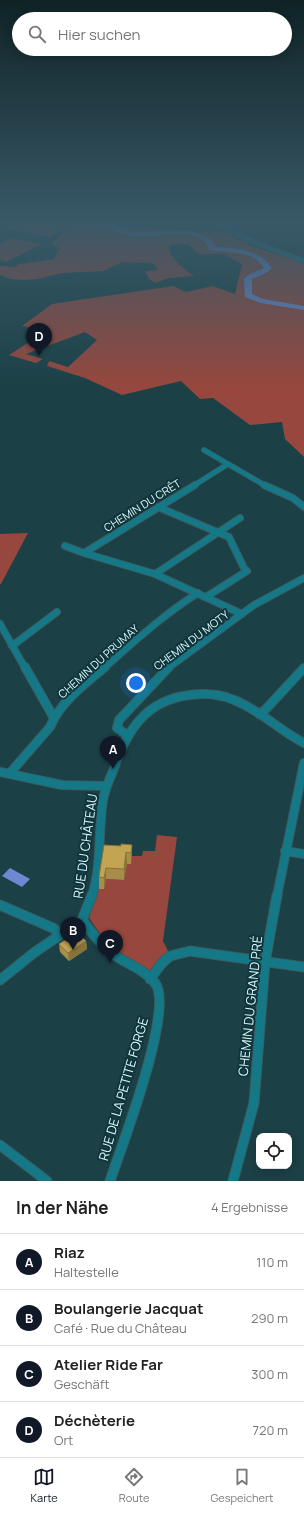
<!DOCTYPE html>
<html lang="de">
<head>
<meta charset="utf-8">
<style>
  body { margin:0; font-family:Manrope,sans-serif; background:#f2f2f2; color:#222 }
  .controls { position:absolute; right:12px; bottom:12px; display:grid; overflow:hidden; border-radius:8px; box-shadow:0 2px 10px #0003 }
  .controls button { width:36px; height:36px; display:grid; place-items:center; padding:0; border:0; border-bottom:1px solid #e0e0e0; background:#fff; color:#222; font:20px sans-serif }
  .you { position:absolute; left:136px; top:683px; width:14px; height:14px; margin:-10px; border:3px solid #fff; border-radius:50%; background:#1a73e8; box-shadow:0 0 0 6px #1a73e833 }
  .badge { display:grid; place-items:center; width:26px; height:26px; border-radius:50%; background:#111827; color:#fff; font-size:13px; font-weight:700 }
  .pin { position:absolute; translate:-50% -33px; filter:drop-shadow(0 1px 2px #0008) }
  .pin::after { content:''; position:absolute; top:21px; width:14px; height:12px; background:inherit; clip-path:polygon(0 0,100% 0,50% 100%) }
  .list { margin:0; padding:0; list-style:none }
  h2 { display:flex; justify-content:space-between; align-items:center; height:52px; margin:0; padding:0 16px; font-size:17px }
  h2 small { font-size:13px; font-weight:400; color:#767676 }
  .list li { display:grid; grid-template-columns:26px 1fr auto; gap:12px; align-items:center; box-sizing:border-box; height:56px; padding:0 16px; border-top:1px solid #e0e0e0 }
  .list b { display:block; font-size:15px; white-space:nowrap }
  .list p { margin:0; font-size:13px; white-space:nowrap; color:#767676 }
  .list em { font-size:13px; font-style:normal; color:#767676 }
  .icon { flex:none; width:22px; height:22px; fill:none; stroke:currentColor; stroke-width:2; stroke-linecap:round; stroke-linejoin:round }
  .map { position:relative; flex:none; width:304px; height:1181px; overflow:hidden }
  .search { position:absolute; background:#fff; box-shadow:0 2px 10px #0003; left:12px; right:12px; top:12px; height:44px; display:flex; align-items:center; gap:10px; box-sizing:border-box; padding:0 14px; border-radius:22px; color:#767676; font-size:15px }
  .sheet { height:276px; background:#fff }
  nav { display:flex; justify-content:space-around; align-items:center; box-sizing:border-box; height:56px; border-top:1px solid #e0e0e0; background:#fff; font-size:11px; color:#767676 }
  nav a { display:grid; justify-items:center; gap:2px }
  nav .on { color:#111827 }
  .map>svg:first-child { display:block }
  .green { fill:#97473d }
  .water { fill:#6f88d3 }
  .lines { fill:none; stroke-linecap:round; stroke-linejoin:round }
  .river { fill:#6f88d3; fill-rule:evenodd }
  .minor-far3-casing { stroke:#395d63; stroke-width:6 }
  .minor-far2-casing { stroke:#395d63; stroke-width:8 }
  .minor-far1-casing { stroke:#395d63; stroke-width:10 }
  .minor-casing { stroke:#395d63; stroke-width:11 }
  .secondary-casing { stroke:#395d63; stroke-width:2 }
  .minor-far3 { stroke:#157886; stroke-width:4.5 }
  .minor-far2 { stroke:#157886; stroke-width:6 }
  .minor-far1 { stroke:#157886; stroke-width:8 }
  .minor { stroke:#157886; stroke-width:9 }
  .secondary { fill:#157886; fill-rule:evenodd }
  .wall { fill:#a78d47 }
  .shaded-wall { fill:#887339 }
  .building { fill:#c2a452; stroke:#887339 }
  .labels { text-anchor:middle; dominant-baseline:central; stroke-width:4; stroke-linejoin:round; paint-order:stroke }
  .street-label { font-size:11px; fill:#daf9fe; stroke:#10353b }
  .near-street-label { font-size:13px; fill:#daf9fe; stroke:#10353b }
</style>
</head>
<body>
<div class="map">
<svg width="304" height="1181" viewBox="0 0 304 1181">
  <rect width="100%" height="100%" fill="#1b4046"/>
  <path class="green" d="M13,223H52L69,226L49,237L4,228Z
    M64,223H118L120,227L225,232L252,246L304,263V457L285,439L282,422L250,425L213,398L200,399L181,381L122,395L85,378L47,366L49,361L68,367L97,340L85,332L26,354L43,359L36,363L9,355L48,330L22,326L52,304L173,286L186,292L213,286L235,294L242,264L223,254H199L187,244L169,245C169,260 183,267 194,276L168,278L155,283L149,279L145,271L158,270L153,263L122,262L103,271L62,273L38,279L24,280L10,279L0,275V266L15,267L19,264L54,259L60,248L51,244L72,225Z
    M13,238L41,244L6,262L0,260V244Z
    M28,533L1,584H0V534Z
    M157,835L177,837L163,941L170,955L150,975L111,949L89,918L98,888L104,889L106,879L124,880L127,864H131L132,856H142L143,851H155Z"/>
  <path class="water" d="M10,868L30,879L22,887L2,876Z"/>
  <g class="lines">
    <path class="river" d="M106,223C116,223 121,230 131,232C151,234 207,222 215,247C236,248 259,249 272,268L266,273L252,279V294L263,299L304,306V310L261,303L245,297L244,279L250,274L264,268C252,249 228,254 210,250C208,248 207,244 205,242C184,221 133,252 106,223Z"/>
    <g class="minor-far3-casing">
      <path id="minor-far3" d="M204,450L266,486
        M193,486L228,464"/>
    </g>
    <g class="minor-far2-casing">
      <path id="minor-far2" d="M264,485L293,498L304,507
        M158,507L229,537L244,568L247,571L206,597
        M65,546L84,553L195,485
        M84,553L155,574L242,614
        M155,574L240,518
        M0,624L25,668
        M12,646L57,612
        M104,668C134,642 164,614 198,593
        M168,668L254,605L304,578"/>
    </g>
    <g class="minor-far1-casing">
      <path id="minor-far1" d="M25,667L54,718
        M259,714L265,710L304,668
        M127,735L117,728L119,720L169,667
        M0,772L62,785L106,786
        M10,773L50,727C61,701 84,685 105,667
        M285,851L304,854
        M92,896C102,865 98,831 103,800C105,790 109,780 113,771C126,732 145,700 190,695C205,693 220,694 234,700C260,710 280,731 304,743
        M277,896L304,763"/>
    </g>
    <g class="minor-casing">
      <path id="minor" d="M0,905L53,928L61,934
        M82,920C91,931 99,943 110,952C124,963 143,968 155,983C175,1008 121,1148 110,1181
        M150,979L162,963L170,956L190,951L304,967
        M0,980L35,952L82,920L92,895
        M0,1145L47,1181
        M233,1181L254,1103L265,962L277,895"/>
    </g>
    <g class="secondary-casing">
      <path id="secondary" d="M212,223H218L253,240L304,259V263L249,242Z"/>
    </g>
    <use href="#minor-far3" class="minor-far3"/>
    <use href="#minor-far2" class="minor-far2"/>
    <use href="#minor-far1" class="minor-far1"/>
    <use href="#minor" class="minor"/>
    <use href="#secondary" class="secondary"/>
  </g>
  <path class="wall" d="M132,845V856L131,864H127L124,880L106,879L104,889H99V877L121,846Z
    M86,941L87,949L69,961L60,952L59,944Z"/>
  <path class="shaded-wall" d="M132,845V856L131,864V853Z
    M126,852L127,864L124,880V869Z
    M106,868V879L104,889V878Z
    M86,941L87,949L69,961L68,953Z"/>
  <path class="building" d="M121,844L132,845L131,853L126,852L124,869L106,868L104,878L99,877L104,845L121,846Z
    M77,932L86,941L68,953L59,944Z"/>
  <linearGradient id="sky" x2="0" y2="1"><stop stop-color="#0f2326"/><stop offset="0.57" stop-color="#395968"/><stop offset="1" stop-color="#395968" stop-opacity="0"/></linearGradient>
  <rect width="304" height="389" fill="url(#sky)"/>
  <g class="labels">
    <g class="street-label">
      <text transform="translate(142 505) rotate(-32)">CHEMIN DU CRÊT</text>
      <text transform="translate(191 640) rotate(-37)">CHEMIN DU MOTY</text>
      <text transform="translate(98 661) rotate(-42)">CHEMIN DU PRUMAY</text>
    </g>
    <g class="near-street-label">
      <text transform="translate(85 846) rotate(-82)">RUE DU CHÂTEAU</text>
      <text transform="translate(250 1006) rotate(-84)">CHEMIN DU GRAND PRÉ</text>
      <text transform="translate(123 1089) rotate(-74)">RUE DE LA PETITE FORGE</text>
    </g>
  </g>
</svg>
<div class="controls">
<button><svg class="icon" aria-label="locate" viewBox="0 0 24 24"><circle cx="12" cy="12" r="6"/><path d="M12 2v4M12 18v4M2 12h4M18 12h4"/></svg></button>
</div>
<div class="you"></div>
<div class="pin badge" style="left:113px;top:769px">A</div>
<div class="pin badge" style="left:73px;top:950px">B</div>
<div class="pin badge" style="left:110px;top:963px">C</div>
<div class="pin badge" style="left:39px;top:356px">D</div>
<div class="search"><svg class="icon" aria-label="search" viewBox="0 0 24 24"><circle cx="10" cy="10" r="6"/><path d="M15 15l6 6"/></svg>Hier suchen</div>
</div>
<section class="sheet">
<h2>In der Nähe<small>4 Ergebnisse</small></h2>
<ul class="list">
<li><span class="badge">A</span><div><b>Riaz</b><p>Haltestelle</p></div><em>110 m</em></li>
<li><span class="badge">B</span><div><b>Boulangerie Jacquat</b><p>Café · Rue du Château</p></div><em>290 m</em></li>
<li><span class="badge">C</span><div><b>Atelier Ride Far</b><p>Geschäft</p></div><em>300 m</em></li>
<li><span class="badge">D</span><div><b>Déchèterie</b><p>Ort</p></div><em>720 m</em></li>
</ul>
</section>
<nav>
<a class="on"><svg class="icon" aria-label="map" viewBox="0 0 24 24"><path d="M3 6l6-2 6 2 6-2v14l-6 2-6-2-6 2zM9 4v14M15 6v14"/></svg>Karte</a>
<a><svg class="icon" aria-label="directions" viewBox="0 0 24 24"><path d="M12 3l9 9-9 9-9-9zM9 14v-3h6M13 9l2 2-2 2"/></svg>Route</a>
<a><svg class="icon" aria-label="saved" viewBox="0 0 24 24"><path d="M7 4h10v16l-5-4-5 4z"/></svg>Gespeichert</a>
</nav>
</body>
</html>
